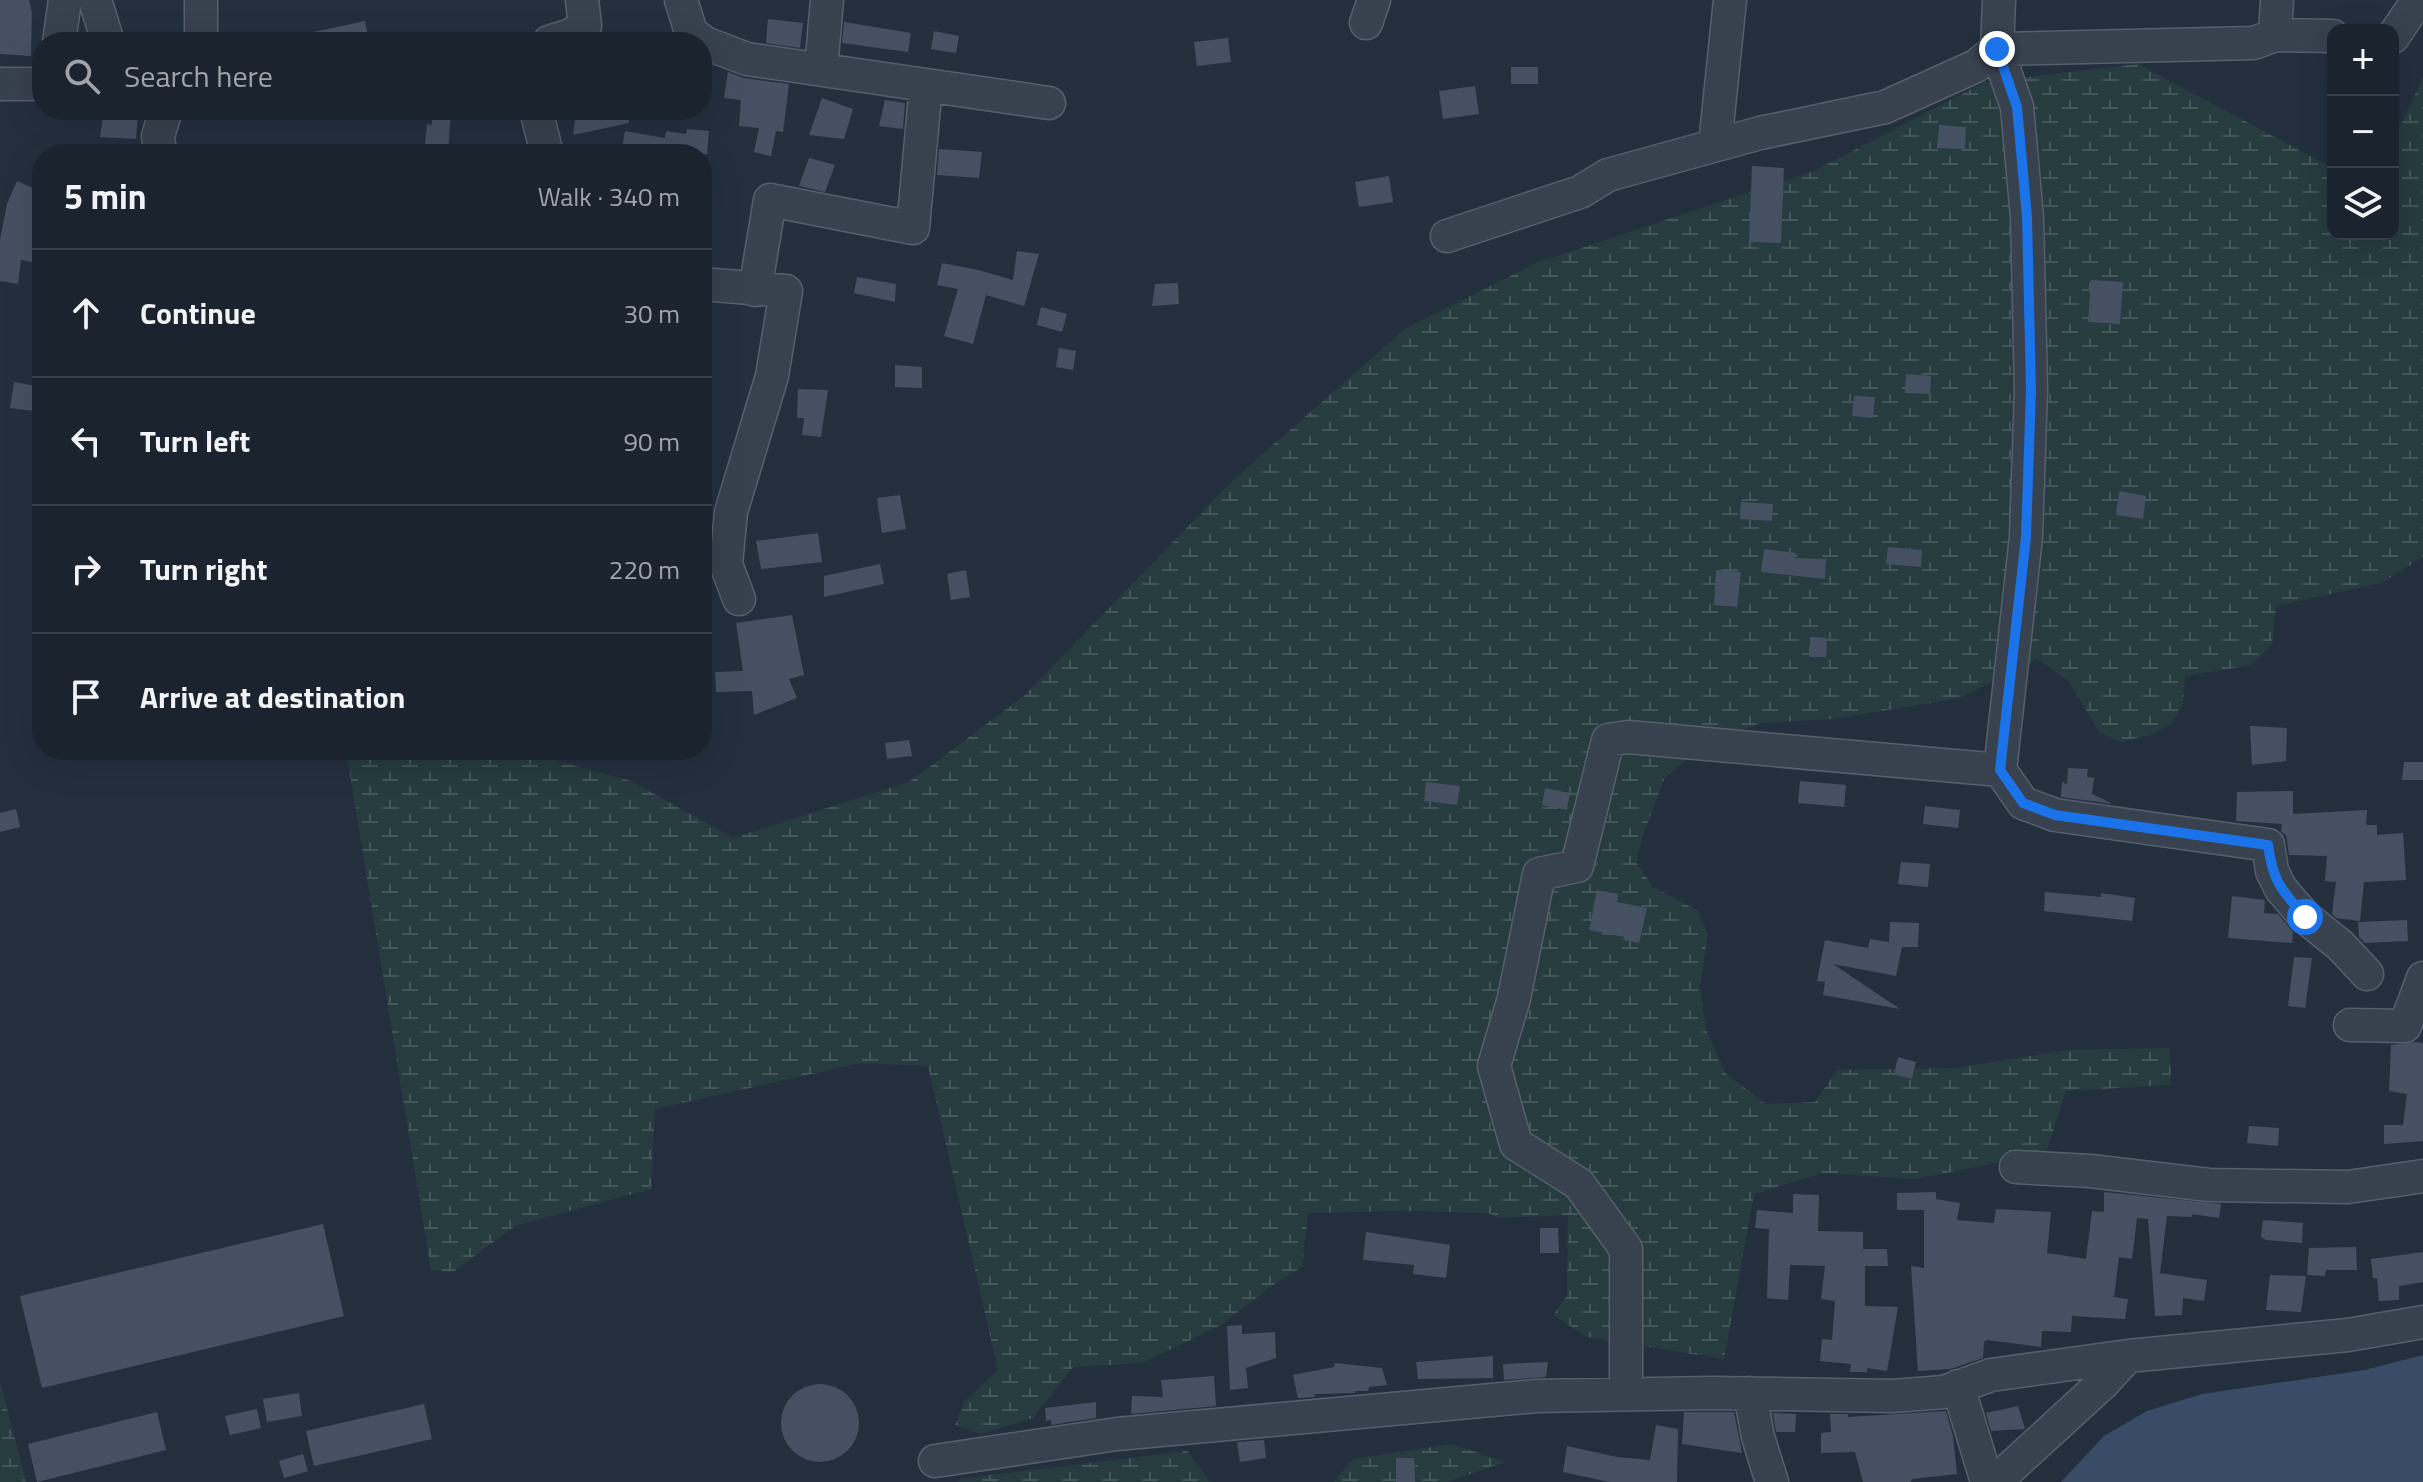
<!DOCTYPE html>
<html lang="en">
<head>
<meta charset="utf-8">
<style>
  body { margin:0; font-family:"Titillium Web",sans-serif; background:#242b36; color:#f1f3f6 }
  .controls { position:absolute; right:24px; top:24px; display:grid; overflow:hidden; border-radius:16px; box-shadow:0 8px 32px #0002 }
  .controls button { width:72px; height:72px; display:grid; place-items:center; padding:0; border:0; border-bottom:2px solid #39404a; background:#1b232e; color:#f1f3f6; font:40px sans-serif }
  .stop { position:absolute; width:24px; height:24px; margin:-18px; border:6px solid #1a73e8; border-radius:50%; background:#fff }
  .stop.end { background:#1a73e8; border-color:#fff; box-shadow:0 2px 8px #0008 }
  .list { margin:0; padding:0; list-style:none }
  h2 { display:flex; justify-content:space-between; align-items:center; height:104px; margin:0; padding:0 32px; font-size:34px }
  h2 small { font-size:26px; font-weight:400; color:#a0a4aa }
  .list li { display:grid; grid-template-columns:52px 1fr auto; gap:24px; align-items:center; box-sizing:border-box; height:128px; padding:0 32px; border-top:2px solid #39404a }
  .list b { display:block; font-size:30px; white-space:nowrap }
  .list em { font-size:26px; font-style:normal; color:#a0a4aa }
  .icon { flex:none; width:44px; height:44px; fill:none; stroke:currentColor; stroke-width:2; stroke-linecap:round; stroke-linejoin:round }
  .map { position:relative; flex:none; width:2423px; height:1482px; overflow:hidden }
  .search { position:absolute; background:#1b232e; box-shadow:0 8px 32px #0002; left:32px; top:32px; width:680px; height:88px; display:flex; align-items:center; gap:20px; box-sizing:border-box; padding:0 28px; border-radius:32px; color:#a0a4aa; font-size:30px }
  .panel { position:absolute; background:#1b232e; box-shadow:0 8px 32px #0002; left:32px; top:144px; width:680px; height:616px; border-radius:32px }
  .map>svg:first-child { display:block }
  .wetland { fill:url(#wetland-marsh) }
  .water { fill:#394c67 }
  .building { fill:#455162 }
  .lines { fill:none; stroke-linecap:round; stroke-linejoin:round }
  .minor-casing { stroke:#565f6c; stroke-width:35 }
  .minor { stroke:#38414e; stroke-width:32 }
  .route { stroke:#1a73e8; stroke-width:10 }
</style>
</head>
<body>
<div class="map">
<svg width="2423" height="1482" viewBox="0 0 2423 1482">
  <defs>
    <pattern id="wetland-marsh" width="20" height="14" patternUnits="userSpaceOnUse" patternTransform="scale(2)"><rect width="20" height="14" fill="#263c3f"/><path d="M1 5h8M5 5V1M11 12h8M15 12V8" fill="none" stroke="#435659"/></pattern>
  </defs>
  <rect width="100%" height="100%" fill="#242f3e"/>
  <path class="wetland" d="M2138,64L2333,168V234H2393V140L2423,78V557L2381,583L2276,606L2272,644L2251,665L2185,676L2183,703L2172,723L2150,735L2120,742L2100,733L2069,682L2037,658L1960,698L1833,719L1760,723L1706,744L1665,777L1643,835L1636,862L1653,887L1697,910L1708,934L1700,986L1706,1030L1726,1074L1766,1104L1815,1102L1837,1070L1956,1068L2067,1050L2170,1048L2171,1085L2066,1091L2046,1153L1915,1179L1823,1173L1754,1194L1724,1359L1587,1337L1553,1315L1567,1296L1568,1215L1499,1218L1488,1213L1405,1211L1308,1213L1302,1267L1273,1285L1221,1325L1142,1363L1073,1367L1033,1418L981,1434L955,1425L964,1402L998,1370L928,1066L861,1063L655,1109L651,1189L515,1226L453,1272L431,1270L346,750H516L631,781L733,838L909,782L1024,696L1232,481L1405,329L1536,263L1814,171L1985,82Z
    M0,1381L26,1482H0Z
    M1452,1444L1505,1462L1447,1482H1334L1353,1459Z
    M1187,1451L1209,1481L1214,1482H959V1479Z"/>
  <path class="water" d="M2423,1355V1482H2061L2104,1436L2147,1411L2202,1394L2365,1370Z"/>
  <path class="building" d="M0,0H29L32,13L31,56L0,54Z
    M768,19L803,23L800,48L766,43Z
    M365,21L369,42H309V33Z
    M844,22L911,33L908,52L842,43Z
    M934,31L959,36L956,53L931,49Z
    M1228,38L1231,62L1197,66L1194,42Z
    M1511,67H1538V84H1511Z
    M728,72L744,78L789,84L783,132L776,131L771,156L754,152L759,128L739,126L741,100L724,98Z
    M1475,86L1479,114L1443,119L1439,91Z
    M822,98L853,109L844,139L809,135Z
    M885,100L905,103L903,129L879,126Z
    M432,110H451L448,154H424L427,124L432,125Z
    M111,111L138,115L136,139L100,137L103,116H110Z
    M576,113L629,120V123L573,135Z
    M1939,125L1966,127L1965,149L1937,148Z
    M687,129L709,131L707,154H621L625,131L665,138L666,131L686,134Z
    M939,149L982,152L979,178L937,175Z
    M809,158L835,165L825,192L799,186Z
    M1752,166L1784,168L1781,243L1749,242Z
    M1389,176L1393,202L1359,207L1355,182Z
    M17,181L42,192V264L21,260L18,284L0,281V240L7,204Z
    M1017,251L1039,254L1024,306L986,295L973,344L944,336L958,289L937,285L942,263L978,270L1013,280Z
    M857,277L896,284L895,302L854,293Z
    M2091,280L2123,282L2120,324L2088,322Z
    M1178,283L1179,304L1152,306L1155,284Z
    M1041,307L1067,314L1062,332L1037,325Z
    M1059,348L1076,351L1073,370L1056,367Z
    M895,365L922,367V388L895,387Z
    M1906,374L1931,376L1930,394L1905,393Z
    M14,382L42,387V412L10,408Z
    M798,389L828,390L821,437L802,435L804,418H797Z
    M1854,396L1875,397L1873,418L1852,416Z
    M2119,491L2146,496L2143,519L2116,515Z
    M900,495L906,529L882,533L877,498Z
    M1741,502L1773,504L1772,521L1740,519Z
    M818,533L822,562L761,569L756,541Z
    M1888,547L1922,550L1921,567L1886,564Z
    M1764,549L1796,553L1795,558L1826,559L1825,579L1761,572Z
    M880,564L884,584L824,597V576Z
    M966,570L970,597L951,600L947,574Z
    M1716,570L1741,572L1737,607L1714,605Z
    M792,615L804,675L789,679L797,698L754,715L752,691L716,692L715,672L743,671L736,623Z
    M1810,637L1827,638L1826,657H1810Z
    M2250,726L2287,728L2286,761L2252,765Z
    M909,740L912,756L887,759L885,743Z
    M2404,762H2423V780H2402Z
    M2068,768L2088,769L2087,777L2094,778L2092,794L2113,804L2061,797L2062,782L2067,784Z
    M1800,781L1846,785L1844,807L1798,803Z
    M1426,782L1460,786L1457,805L1424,801Z
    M1545,788L1570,793L1567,810L1542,805Z
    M2293,791V814L2367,810L2366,825H2377V835L2403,833L2406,880L2364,882L2360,921L2336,918L2332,914L2336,882L2325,881L2327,856L2289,855L2286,835L2281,832L2282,824L2236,821L2237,792Z
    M1925,806L1960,810L1958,828L1923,824Z
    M16,809L20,827L0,832V813Z
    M1901,862L1930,864L1928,887L1898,884Z
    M1597,890L1618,894L1617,902L1647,908L1639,943L1623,940L1624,937L1589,930Z
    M2045,892L2101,897V893L2135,898L2132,921L2044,911Z
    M2232,896L2265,900L2264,913L2278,914L2293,932L2292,943L2228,938Z
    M2407,920L2408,941L2365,943L2359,937L2358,922Z
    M1890,922L1919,923L1918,947H1902L1896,976L1833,964L1900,1009L1823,995L1825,982L1817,981L1825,940L1868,948L1870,939L1889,942Z
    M2294,957L2312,958L2305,1008L2288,1006Z
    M2415,1042L2423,1043V1141L2384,1144V1125H2403L2407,1094L2389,1091L2391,1045Z
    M1898,1057L1916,1062L1912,1079L1894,1074Z
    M2249,1126L2279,1128L2278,1146L2247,1143Z
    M1936,1192V1199L1960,1203L1957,1220L1994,1223L1996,1209L2051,1212L2047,1253L2086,1259L2092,1211L2104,1212V1192L2221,1204L2219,1218L2192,1214V1217L2167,1216L2160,1273L2152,1272L2148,1219L2137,1218L2132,1259L2119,1257L2114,1297L2128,1299L2125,1319L2072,1316L2071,1332L2042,1331L2041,1347L1987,1340L1984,1342L1983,1358L1950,1369L1918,1371L1911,1266L1924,1268V1210H1897V1193Z
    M1793,1194L1819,1195L1818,1231L1863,1232V1249H1887L1888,1266H1865V1306L1898,1307L1887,1371L1867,1368V1372H1850L1851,1364L1820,1361L1822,1339L1832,1340L1835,1301L1821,1299L1825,1266L1790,1265L1788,1300L1767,1298L1769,1229L1755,1228L1757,1210L1793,1213Z
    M2263,1220L2303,1223L2302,1243L2266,1240L2261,1237Z
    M323,1224L344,1316L42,1388L20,1296Z
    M1540,1228H1558L1559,1253H1540Z
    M1366,1232L1450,1245L1446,1278L1413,1274L1414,1265L1363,1260Z
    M2356,1247L2357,1270H2326L2325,1276L2307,1275L2309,1248Z
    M2423,1252V1282L2399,1286V1300L2379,1301L2377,1278H2373L2371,1259Z
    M2152,1272L2207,1280L2204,1301L2183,1298L2182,1315L2155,1316Z
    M2270,1275L2306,1276L2301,1312L2266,1310Z
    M1242,1325V1334L1275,1332L1276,1358L1246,1368L1248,1388L1230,1390L1227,1326Z
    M1493,1356V1378L1418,1379L1416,1362Z
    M1548,1362L1546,1377L1504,1380L1503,1364Z
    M1335,1363L1382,1368L1387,1385L1369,1387L1368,1391H1355V1393L1314,1394L1315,1397L1298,1398L1293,1375L1334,1367Z
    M1214,1376L1216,1406L1131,1414L1132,1396L1163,1397L1161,1380Z
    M781 1423a39 39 0 1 1 78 0a39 39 0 1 1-78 0Z
    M299,1393L302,1416L267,1422L263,1399Z
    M1096,1402V1418L1051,1425V1420L1046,1421L1045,1408Z
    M424,1404L432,1439L314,1466L306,1431Z
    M2018,1406L2025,1429L1991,1431L1986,1413Z
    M257,1409L261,1428L230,1435L225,1416Z
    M1946,1411L1953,1436L1957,1474L1912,1479L1911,1482H1863L1855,1452L1821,1453V1433L1831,1432L1830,1414H1848V1417Z
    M157,1412L166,1450L37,1482L28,1444Z
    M1684,1412H1734L1742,1453L1682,1444Z
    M1773,1413L1796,1414L1795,1432H1776Z
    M1656,1425L1678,1429L1677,1482H1609L1563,1472L1567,1446L1617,1457L1650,1460Z
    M1264,1440L1266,1458L1240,1462L1237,1442Z
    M303,1454L308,1471L284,1478L279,1461Z
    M1396,1458H1414L1415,1482H1396Z"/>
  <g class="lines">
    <g class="minor-casing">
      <path id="minor" d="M95,0L108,42
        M201,0V42
        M681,0L691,32L705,43L747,59L1049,103
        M1999,0L1997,49L2254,43L2275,35L2333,36
        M1366,23L1374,0
        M2275,35L2277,0
        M2393,37L2418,0
        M59,42L65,0
        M549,42L571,35L585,25L582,0
        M821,69L827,0
        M0,84H42
        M536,110L547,154
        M1715,145L1730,0
        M160,154L158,136L166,110
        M1447,236L1580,192L1608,175L1760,133L1885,107L1976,66L1997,49L2017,107L2027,217L2031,390L2026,537L2000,770
        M702,284L786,291L772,376L731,512L726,564L739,599
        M755,290L770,200L913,228L926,85
        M2350,1025L2405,1026L2423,978
        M2016,1167L2090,1171L2209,1185L2348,1187L2423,1176
        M1958,1386L1987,1482
        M1750,1393L1758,1437L1772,1482
        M1626,1394V1249L1579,1184L1516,1144L1494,1066L1514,998L1539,874L1577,866L1608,740L1628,737L2000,770L2023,803L2055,815L2268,845L2272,871L2281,889L2305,917L2341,946L2367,974
        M935,1461L1117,1434L1536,1396L1713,1393L1892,1396L1944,1392L1991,1375L2128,1356L2348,1335L2423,1322
        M1995,1482L2104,1382L2128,1356"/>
    </g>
    <use href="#minor" class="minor"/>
  </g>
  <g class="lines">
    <path class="route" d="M1997,49L2017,107L2027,217L2031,390L2026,537L2000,770L2023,803L2055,815L2268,845C2273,882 2281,889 2305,917"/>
  </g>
</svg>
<div class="controls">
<button>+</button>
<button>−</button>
<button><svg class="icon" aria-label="layers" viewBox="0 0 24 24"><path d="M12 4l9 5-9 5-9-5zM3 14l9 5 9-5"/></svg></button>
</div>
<div class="stop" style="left:2305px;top:917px"></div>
<div class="stop end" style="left:1997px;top:49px"></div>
<div class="search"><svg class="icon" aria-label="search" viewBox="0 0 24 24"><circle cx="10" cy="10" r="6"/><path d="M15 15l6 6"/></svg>Search here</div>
<section class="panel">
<h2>5 min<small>Walk · 340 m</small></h2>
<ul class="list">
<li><svg class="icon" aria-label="ahead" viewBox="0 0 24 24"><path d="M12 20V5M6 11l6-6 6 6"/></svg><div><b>Continue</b></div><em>30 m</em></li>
<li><svg class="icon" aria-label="left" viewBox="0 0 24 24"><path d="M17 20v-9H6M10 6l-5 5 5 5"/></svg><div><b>Turn left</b></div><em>90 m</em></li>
<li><svg class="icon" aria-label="right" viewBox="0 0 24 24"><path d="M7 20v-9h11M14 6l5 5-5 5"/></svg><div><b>Turn right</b></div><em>220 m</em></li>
<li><svg class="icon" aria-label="arrive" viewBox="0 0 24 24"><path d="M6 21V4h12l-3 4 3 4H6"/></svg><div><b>Arrive at destination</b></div></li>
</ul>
</section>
</div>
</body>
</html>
